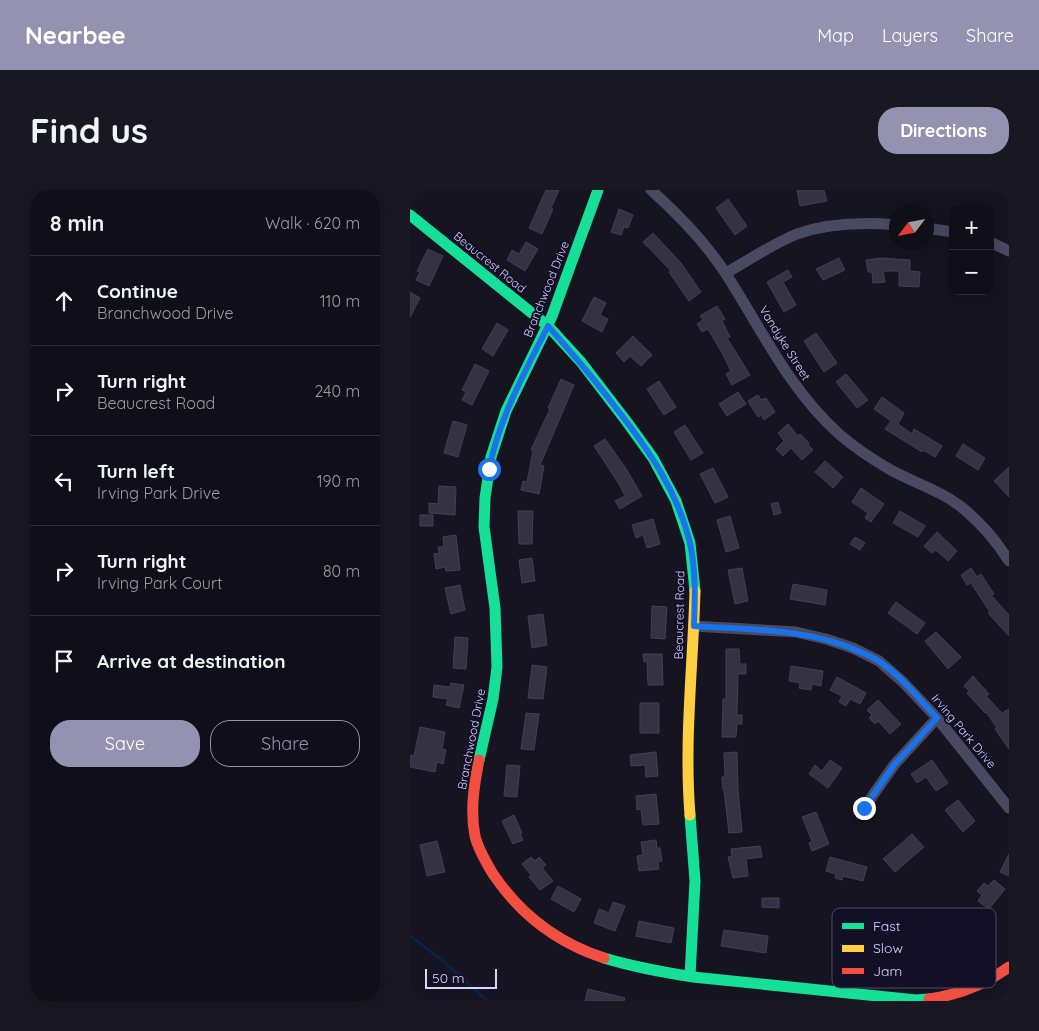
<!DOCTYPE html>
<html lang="en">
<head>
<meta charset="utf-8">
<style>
  body { margin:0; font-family:Quicksand,sans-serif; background:#191822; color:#f1f3f6 }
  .controls { position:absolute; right:15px; top:15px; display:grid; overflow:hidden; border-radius:10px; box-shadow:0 2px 12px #0003 }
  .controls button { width:45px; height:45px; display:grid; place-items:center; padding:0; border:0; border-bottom:1px solid #302f38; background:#100f19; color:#f1f3f6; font:25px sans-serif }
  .compass { position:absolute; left:479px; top:15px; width:45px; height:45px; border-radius:50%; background:#100f19; box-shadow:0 2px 12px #0003; rotate:238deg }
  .scale { position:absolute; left:15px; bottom:12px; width:72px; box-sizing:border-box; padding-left:5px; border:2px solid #d9d4ff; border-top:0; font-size:14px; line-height:18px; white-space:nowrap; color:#d9d4ff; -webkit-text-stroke:4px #130f26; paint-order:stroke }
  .stop { position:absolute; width:15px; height:15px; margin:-11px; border:4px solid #1a73e8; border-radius:50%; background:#fff }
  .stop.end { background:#1a73e8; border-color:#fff; box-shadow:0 1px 5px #0008 }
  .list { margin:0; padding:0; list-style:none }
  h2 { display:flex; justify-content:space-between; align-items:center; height:65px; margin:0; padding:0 20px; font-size:21px }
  h2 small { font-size:16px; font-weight:400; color:#9c9ca2 }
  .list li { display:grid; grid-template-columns:32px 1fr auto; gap:15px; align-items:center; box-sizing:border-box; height:90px; padding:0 20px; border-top:1px solid #302f38 }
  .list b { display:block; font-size:19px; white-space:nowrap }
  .list p { margin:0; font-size:16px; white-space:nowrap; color:#9c9ca2 }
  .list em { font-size:16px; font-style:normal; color:#9c9ca2 }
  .actions { display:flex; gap:10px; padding:15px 20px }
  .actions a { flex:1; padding:11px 0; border:1px solid #9591b1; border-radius:20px; text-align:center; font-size:18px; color:#9591b1 }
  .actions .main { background:#9591b1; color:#fff }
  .icon { flex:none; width:28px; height:28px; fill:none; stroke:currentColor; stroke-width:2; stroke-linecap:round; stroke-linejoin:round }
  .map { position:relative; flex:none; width:599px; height:811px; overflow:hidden; border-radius:20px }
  header { display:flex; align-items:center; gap:30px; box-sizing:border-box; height:70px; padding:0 25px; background:#9591b1; color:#fff }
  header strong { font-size:24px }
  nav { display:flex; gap:28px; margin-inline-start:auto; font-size:18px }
  .intro { display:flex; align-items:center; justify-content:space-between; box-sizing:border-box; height:120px; padding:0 30px }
  h1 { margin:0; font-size:35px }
  .button { padding:12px 22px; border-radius:20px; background:#9591b1; color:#fff; font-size:18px; font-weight:700 }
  main { display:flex; gap:30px; padding:0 30px }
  aside { flex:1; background:#100f19; border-radius:20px; box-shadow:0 2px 12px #0003 }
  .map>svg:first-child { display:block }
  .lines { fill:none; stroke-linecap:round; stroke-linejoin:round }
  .stream { stroke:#0d2144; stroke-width:3 }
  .building { fill:#343243; stroke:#433f54 }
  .street { stroke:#4a4962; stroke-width:11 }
  .fast { stroke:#16e098; stroke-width:11 }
  .slow { stroke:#ffcf43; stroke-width:11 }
  .jam { stroke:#f24e42; stroke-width:11 }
  .route { stroke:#1a73e8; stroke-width:6 }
  .labels { text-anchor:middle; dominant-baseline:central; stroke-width:4; stroke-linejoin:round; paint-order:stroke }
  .street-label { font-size:12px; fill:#d9d4ff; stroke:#130f26 }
  .key { fill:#130f26; stroke:#4e4a67; stroke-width:1 }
  .key-label { font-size:14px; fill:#d9d4ff }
</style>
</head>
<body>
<header>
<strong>Nearbee</strong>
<nav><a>Map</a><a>Layers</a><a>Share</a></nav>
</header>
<div class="intro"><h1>Find us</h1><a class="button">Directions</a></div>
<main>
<aside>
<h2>8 min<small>Walk · 620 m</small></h2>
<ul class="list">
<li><svg class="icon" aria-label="ahead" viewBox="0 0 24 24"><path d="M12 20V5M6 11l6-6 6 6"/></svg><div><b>Continue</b><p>Branchwood Drive</p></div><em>110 m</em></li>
<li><svg class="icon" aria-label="right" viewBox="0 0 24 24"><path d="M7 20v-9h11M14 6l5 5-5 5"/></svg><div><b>Turn right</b><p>Beaucrest Road</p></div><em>240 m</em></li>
<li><svg class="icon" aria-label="left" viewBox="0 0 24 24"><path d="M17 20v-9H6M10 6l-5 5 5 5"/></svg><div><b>Turn left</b><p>Irving Park Drive</p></div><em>190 m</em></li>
<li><svg class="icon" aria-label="right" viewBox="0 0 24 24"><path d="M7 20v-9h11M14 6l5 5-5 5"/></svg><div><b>Turn right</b><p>Irving Park Court</p></div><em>80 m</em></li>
<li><svg class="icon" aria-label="arrive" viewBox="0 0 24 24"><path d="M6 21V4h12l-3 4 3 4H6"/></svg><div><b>Arrive at destination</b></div></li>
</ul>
<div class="actions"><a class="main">Save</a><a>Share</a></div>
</aside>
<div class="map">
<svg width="599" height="811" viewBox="0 0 599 811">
  <rect width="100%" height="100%" fill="#161421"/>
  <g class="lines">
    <path class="stream" d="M0,746L28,767L78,811"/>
  </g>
  <path class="building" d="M136,0H149L141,18L143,19L132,44L119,38Z
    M387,0H414L417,11L390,16Z
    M318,9L337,36L325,45L306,18Z
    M209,19L223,25L218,38L214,37L211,45L201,42Z
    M243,43L271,73L291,102L279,111L259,82L261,81L233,52Z
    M116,52L128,59L115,81L97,70L102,60L109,64Z
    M18,59L33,66L19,96L6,90L10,82L7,81Z
    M429,68L435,80L413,90L406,79Z
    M470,68L500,70V81L510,82L509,97L489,96V81H473L475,92L463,93L462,82H458L456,70Z
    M378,80L382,87L373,92L386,115L374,122L357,92Z
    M0,102L10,108L0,127Z
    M184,107L196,113L190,125L198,129L192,142L172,131Z
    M307,116L315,129L312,131L320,147L317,148L340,185L322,195L316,184L321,181L312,163L298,139L292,142L287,134L293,130L290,126Z
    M87,133L98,140L83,166L72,159Z
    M406,143L427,173L414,182L394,151Z
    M223,146L242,165L231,176L220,166L214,172L206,163Z
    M65,174L79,181L62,215L52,210L56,202L52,200Z
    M436,184L458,210L447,218L426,192Z
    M151,189L164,195L130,275L134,276L129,304L111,300L113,291L117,292L123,261L121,260L140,219L138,218Z
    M249,191L266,217L254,225L237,199Z
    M328,202L336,214L317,226L309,214Z
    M348,205L351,210L356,208L365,222L354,230L351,225L348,227L338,211Z
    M472,207L494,223L488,234L502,244L504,239L532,256L525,267L513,260L512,262L475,239L481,231L464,219Z
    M43,231L57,235L48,267L34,263Z
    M378,234L388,246L390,244L399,253L398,255L403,260L392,270L381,258L373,266L366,259L374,251L368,243Z
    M275,235L293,263L281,270L264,242Z
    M195,249L215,277L232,306L210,319L205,311L215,306L209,294L184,256Z
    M553,254L575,268L568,280L546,266Z
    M415,271L433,287L423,298L405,282Z
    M599,277V307L584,291Z
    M303,278L318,307L305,313L290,284Z
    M29,296L46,297L45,325L19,323V313L28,314Z
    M451,298L474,314L461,332L455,328L458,323L442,312Z
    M368,312L371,323L364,325L361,314Z
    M108,321H123L122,354H109Z
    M490,321L515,336L508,347L483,333Z
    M10,325H23V336H10Z
    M320,326L329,358L316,362L307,330Z
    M243,329L250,354L237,358L233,345L226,348L222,335Z
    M527,342L547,361L538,371L526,360L522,363L514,356Z
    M46,345L50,380L36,381L35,377L26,379L24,364L29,363L28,357H34L33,347Z
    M445,347L455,353L450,360L440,354Z
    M122,368L125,391L112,393L109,370Z
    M332,378L338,411L325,414L318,380Z
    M561,378L567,387L571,384L584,404L581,405L599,425V446L578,423L580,422L561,393L557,395L551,385Z
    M383,394L417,400L415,415L380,409Z
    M50,395L55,420L41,424L35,398Z
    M486,412L515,433L507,444L478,423Z
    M242,416L257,417L255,449L241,448Z
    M133,424L137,455L122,458L118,426Z
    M526,442L551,467L538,479L515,451Z
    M45,447L58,448L56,479L43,478Z
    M316,459H329L330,474H336V484H328L327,525H332V534H327L326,547H312L313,509H316Z
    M233,464H252L253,495H238L237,472H234Z
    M122,475L137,477L133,509L118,508Z
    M381,476L413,481L411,496L402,494L401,500L389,498L390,493L379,491Z
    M563,486L579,504L576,506L592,523L599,519V559L585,539L587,538L576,522L575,523L557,503L559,501L554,496Z
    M427,487L456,503L450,514L440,509L436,516L429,512L432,506L420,500Z
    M41,493L54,495L49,518L36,515L38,509L23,507L24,495L40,497Z
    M468,510L491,534L480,544L468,531L465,534L459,528L462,525L457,520Z
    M230,513H249V543H230Z
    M116,523L129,524L124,560L111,559Z
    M10,537L35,542L32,559L36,560L33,574L27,572L25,582L0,577L1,565L4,566Z
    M246,562L248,586L236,587L235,575L221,576L220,565Z
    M327,562L328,600L332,642L319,643L314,600H313L312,587H315L314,563Z
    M420,570L432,578L418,598L399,584L405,575L412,581Z
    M522,570L538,593L526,601L516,587L507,593L501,584Z
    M97,575L110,576L107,607L94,606Z
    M246,604L249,634L233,635L231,619L227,620L226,606Z
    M548,610L565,631L553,642L535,620Z
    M406,622L419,654L402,661L399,653L402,651L392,627Z
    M104,625L112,643L110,644L113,650L103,654L92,631Z
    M502,644L514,657L485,682L473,669Z
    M246,650L247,658H250L252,671L248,672L249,679L229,681L227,666L233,665L231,652Z
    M27,651L35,682L17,686L10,655Z
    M350,656L352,667L336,669L338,686L323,688L318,667L322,666L321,659Z
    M599,664V686L590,682Z
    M121,667L125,671L129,667L136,675L132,678L143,691L130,700L119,687L121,685L112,674Z
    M420,667L457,677L453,691L433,686L432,690L425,688L426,684L416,681Z
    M584,690L595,699L579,719L568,711L572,705L567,701L574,693L578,696Z
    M148,696L171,709L164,722L141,709Z
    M352,708H369V718L352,717Z
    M203,712L215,716L205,741L184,733L189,719L199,723Z
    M229,731L264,738L261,753L226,746Z
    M314,740L358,746L356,763L311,756Z
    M178,799L215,808L214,811H175Z"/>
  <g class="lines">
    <path class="street" d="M241,0C269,25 296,53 316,84C352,140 379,199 429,244C444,257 462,269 479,279C504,293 533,301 555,320C573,335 587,352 599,371
      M516,38L543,42
      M580,52L599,61
      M316,83C339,70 362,54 387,44C419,33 453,32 487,35
      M284,436L386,442L416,449L443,458L469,471L493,492L527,528L599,618
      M454,618L484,575L527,528"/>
    <path class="fast" d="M0,25L138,136L171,172L217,232L243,268L266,311L280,353L285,401
      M69,570L83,509L87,477L85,418L74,337L75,308L81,267L96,221L142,126L188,0
      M194,768C223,777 253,782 283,787L506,810L519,809
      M280,786L285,691L280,625"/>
    <path class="slow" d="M280,625C274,550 283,476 285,401"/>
    <path class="jam" d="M69,570C64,595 60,621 65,646C68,659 76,672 83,684C110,724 148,753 194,768
      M519,809C549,805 574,795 599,777"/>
  </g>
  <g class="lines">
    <path class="route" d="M79,279C90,226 114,184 138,136C162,163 185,190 206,218C238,259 268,302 280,353C286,381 285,408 284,436C342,440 400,438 453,463C458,466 465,468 470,472C492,487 509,509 527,528L484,575L454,618"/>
  </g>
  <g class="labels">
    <g class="street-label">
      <text transform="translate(80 72) rotate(39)">Beaucrest Road</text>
      <text transform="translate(136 99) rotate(-68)">Branchwood Drive</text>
      <text transform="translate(375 153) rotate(58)">Vandyke Street</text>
      <text transform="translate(269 425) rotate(-89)">Beaucrest Road</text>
      <text transform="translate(554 541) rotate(50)">Irving Park Drive</text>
      <text transform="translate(61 549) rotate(-79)">Branchwood Drive</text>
    </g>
  </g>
  <rect x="422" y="718" width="164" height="80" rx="8" class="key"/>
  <rect x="432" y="733" width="22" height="6" fill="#16e098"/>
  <rect x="432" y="755" width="22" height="7" fill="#ffcf43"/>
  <rect x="432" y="778" width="22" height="6" fill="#f24e42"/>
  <g class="key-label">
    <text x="463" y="741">Fast</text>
    <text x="463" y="763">Slow</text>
    <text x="463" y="786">Jam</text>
  </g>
</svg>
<div class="controls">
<button>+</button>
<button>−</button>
</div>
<svg class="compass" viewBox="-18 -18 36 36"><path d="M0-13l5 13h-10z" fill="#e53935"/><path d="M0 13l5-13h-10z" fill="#9c9ca2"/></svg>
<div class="scale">50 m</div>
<div class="stop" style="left:79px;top:279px"></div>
<div class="stop end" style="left:454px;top:618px"></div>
</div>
</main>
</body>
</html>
